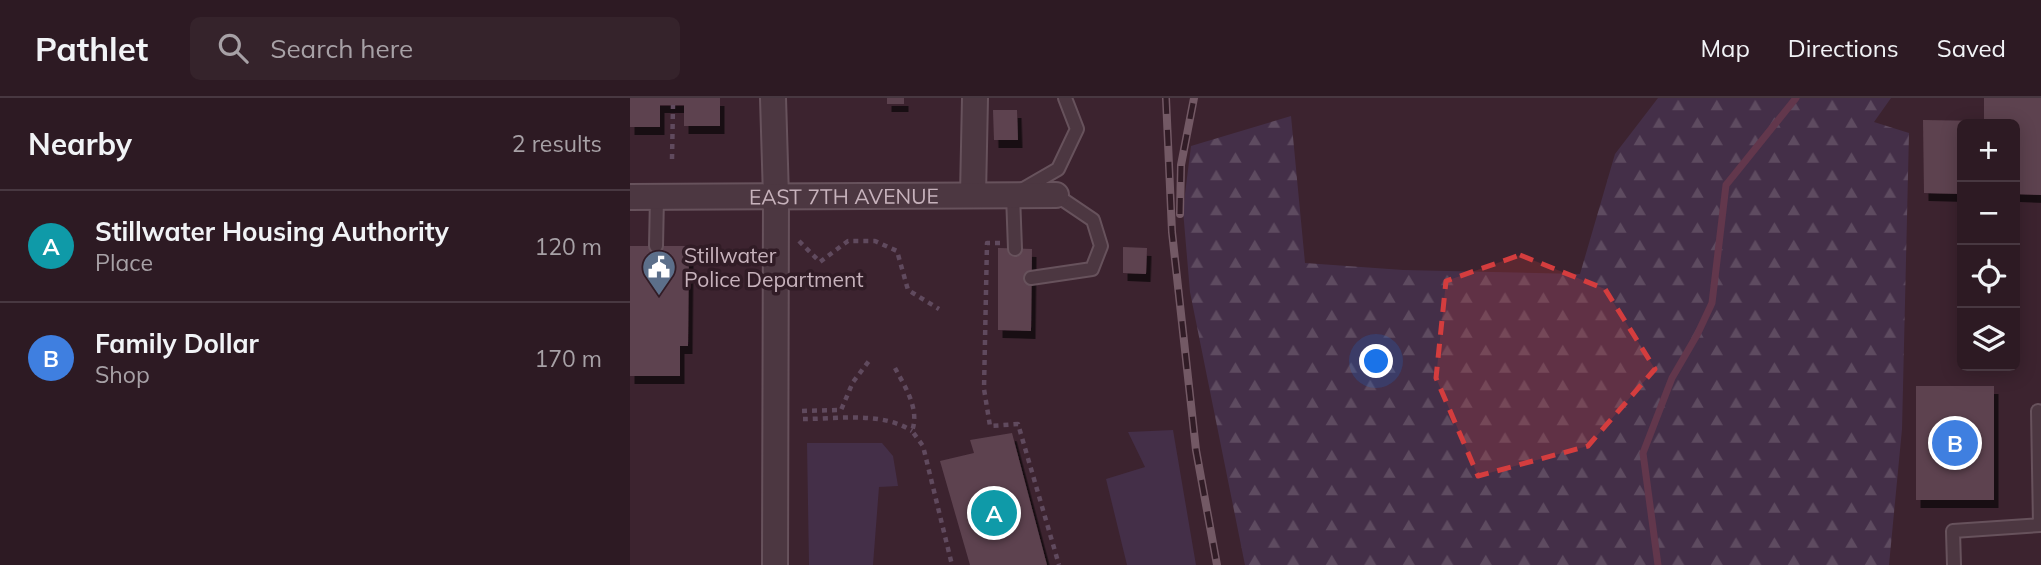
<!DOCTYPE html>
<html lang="en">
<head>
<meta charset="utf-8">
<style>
  body { margin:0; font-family:Mulish,sans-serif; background:#35232b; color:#f1f3f6 }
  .controls { position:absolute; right:21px; top:21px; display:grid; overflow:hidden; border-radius:10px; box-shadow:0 4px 18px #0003 }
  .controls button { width:63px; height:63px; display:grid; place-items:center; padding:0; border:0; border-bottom:2px solid #483841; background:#2d1a23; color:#f1f3f6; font:35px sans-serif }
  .you { position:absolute; left:747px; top:264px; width:24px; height:24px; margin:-18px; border:5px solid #fff; border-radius:50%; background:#1a73e8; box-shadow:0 0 0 10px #1a73e833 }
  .badge { display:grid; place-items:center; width:46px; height:46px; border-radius:50%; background:#bca0f2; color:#fff; font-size:23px; font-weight:700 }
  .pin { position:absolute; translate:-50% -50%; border:4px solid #fff; box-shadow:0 2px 7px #0006 }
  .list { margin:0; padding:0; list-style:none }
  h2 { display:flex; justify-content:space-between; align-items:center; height:91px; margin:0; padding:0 28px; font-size:30px }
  h2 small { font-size:23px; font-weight:400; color:#a7a1a6 }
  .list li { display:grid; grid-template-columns:46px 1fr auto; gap:21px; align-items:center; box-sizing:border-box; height:112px; padding:0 28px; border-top:2px solid #483841 }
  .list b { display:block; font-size:26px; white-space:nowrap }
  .list p { margin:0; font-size:23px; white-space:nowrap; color:#a7a1a6 }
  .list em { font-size:23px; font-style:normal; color:#a7a1a6 }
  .icon { flex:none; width:38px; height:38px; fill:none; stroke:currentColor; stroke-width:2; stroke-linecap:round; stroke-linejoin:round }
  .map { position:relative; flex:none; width:1411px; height:467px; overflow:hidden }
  header { display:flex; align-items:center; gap:42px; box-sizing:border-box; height:98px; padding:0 35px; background:#2d1a23; border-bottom:2px solid #483841 }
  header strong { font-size:33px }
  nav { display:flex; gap:38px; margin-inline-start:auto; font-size:24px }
  .search { width:490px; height:63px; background:#35232b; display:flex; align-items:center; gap:18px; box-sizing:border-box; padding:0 24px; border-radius:10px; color:#a7a1a6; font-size:26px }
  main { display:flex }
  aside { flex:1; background:#2d1a23 }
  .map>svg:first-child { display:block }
  .green { fill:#442f48 }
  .forest { fill:url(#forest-firs) }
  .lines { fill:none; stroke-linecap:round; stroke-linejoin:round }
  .stream { stroke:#62374c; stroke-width:7 }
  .building { fill:#5d424f; filter:url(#shadow) }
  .lane-casing { stroke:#67525c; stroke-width:16 }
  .street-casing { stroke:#67525c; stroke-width:28 }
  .path { stroke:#604a5e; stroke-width:4.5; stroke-dasharray:5 5; stroke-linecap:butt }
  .lane { stroke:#4c3741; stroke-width:12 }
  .street { stroke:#4c3741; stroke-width:24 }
  .rail-casing { stroke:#735965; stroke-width:8 }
  .rail { stroke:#311c26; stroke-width:5; stroke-dasharray:16; stroke-linecap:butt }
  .marked { fill:#d43d3e; fill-opacity:0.2; stroke:#d43d3e; stroke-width:5; stroke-dasharray:14 9; stroke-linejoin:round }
  .labels { text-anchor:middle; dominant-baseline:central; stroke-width:7; stroke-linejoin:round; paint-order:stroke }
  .street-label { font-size:21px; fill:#c7b2bc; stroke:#311c26 }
  .poi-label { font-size:21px; fill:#c7b2bc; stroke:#311c26; text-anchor:start }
</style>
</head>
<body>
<header>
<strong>Pathlet</strong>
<div class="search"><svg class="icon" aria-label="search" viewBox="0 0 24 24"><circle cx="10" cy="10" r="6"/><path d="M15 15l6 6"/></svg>Search here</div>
<nav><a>Map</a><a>Directions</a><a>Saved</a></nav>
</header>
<main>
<aside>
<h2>Nearby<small>2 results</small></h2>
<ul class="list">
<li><span class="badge" style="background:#0f9aa8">A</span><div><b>Stillwater Housing Authority</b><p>Place</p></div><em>120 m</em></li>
<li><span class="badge" style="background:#3f7fe0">B</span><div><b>Family Dollar</b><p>Shop</p></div><em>170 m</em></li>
</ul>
</aside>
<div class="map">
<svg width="1411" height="467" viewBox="0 0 1411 467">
  <defs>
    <pattern id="forest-firs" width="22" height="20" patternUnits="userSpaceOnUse" patternTransform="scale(1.75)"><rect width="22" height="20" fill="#442f48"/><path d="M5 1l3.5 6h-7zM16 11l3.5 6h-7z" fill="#5e4b60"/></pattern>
    <filter id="shadow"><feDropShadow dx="4.5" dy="8" stdDeviation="0" flood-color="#0009"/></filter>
  </defs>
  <rect width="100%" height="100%" fill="#3c232f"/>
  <path class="green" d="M543,332L566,467H497L476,381L515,369L498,334Z
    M177,345H252L263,358L268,388L249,389L243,467H179Z"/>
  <path class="forest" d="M1028,0H1261L1244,24L1279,35L1272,331L1259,467H615L560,194L553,112L561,48L661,18L675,165L773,172L950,176L985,56Z"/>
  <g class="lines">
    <path class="stream" d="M1028,467L1013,355L1042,280L1067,237L1082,205L1096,87L1166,0"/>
  </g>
  <path class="building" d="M0,0H90V28H54V7H30V29H0Z
    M257,0H274V6H257Z
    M1354,0H1411V97L1385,96V26H1332V96L1294,95L1293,22L1354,23Z
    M363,12H387L388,42H364Z
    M0,148H59L58,248H50V278H0Z
    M493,149L517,150L516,176L493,175Z
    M368,150L402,151L401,233L368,232Z
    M1286,288H1364V402H1286Z
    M382,335L417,467H340L310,363L344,355L340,342Z"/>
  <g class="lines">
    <g class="lane-casing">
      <path id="lane" d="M26,148L27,99
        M385,151L383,97L428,71L447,31L435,0
        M401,180L462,171L471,148L463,122L426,97
        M1324,467L1323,433L1410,427L1408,313"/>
    </g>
    <g class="street-casing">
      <g id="street">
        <path d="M143,0L146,99L145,467"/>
        <path d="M343,97L345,0"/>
        <path id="s1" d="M0,99L426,97"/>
      </g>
    </g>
    <path class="path" d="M42,61L43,7
      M169,143L190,164L218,143H245L267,153L278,192L309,211
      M370,145H357L354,291L360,328L388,326L429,467
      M265,270C275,289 290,311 282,333L293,348L322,467
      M172,313L211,312L223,284L239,263
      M173,321C208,321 251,313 282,333"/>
    <use href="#lane" class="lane"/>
    <use href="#street" class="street"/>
    <g class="rail-casing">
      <path id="rail" d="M536,0L542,134L566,352L587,467
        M550,116L551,67L564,0"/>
    </g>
    <use href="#rail" class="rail"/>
  </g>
  <path class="marked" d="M890,157L975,191L1025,271L958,348L848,378L806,280L816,183Z"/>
  <defs>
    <g id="civic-pin" transform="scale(1.75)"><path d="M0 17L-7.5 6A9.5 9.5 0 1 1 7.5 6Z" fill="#5c6f8a" stroke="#311c26"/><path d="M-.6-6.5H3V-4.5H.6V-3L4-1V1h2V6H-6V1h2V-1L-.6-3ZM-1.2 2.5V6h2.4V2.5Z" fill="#fff"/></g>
  </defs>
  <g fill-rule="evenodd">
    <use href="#civic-pin" x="29" y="169"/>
  </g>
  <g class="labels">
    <g class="street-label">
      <text stroke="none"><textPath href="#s1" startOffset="214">EAST 7TH AVENUE</textPath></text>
    </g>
    <g class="poi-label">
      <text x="54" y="157">Stillwater<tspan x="54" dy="24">Police Department</tspan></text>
    </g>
  </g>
</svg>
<div class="controls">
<button>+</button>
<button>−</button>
<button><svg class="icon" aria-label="locate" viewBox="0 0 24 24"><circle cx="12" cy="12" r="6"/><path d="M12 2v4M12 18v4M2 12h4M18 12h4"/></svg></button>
<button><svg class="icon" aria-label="layers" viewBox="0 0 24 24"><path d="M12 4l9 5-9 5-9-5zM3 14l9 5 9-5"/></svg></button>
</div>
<div class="you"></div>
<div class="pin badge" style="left:364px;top:415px;background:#0f9aa8">A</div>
<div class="pin badge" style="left:1325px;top:345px;background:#3f7fe0">B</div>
</div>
</main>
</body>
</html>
